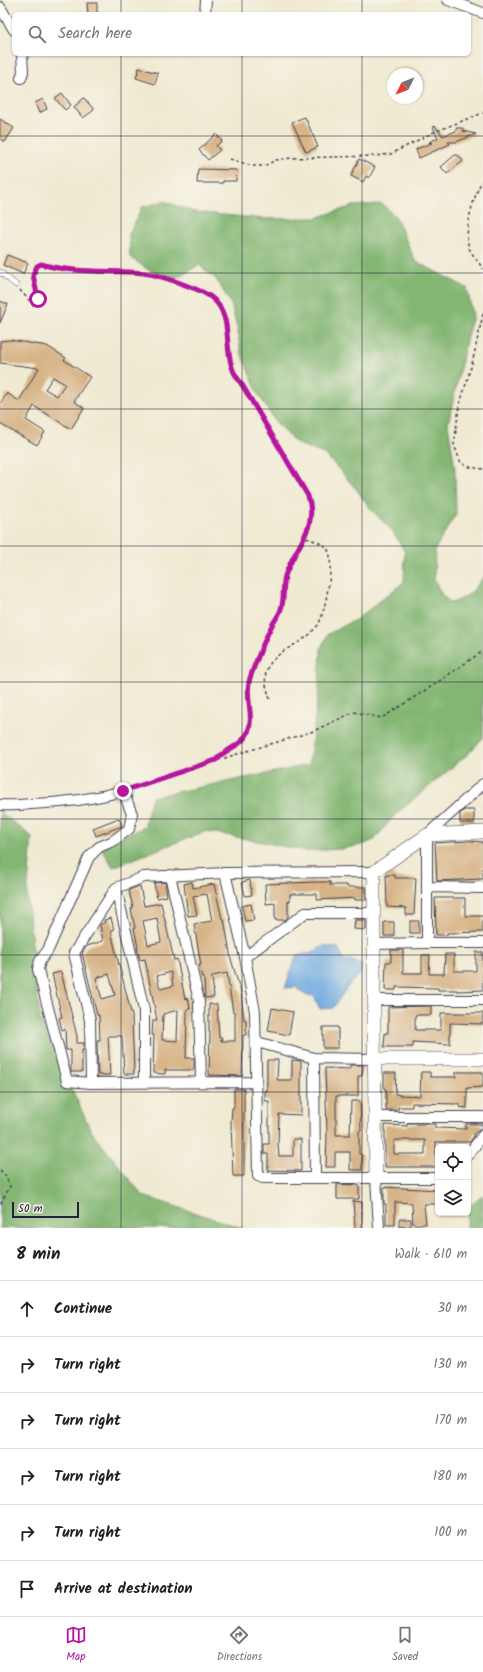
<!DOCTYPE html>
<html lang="en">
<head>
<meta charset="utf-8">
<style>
  body { margin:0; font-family:Kalam,sans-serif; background:#f6f6f6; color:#202124 }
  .controls { position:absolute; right:12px; bottom:12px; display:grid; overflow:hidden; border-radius:6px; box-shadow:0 1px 3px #0004 }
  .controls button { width:36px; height:36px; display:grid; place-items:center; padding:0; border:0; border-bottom:1px solid #e0e0e0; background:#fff; color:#202124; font:20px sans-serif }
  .compass { position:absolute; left:387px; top:68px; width:36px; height:36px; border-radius:50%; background:#fff; box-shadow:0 1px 3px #0004; rotate:228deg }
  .scale { position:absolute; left:12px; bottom:10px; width:67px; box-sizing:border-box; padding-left:4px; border:2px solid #22223b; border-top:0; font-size:11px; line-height:14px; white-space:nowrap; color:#22223b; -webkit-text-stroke:3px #f7f3e8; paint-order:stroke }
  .stop { position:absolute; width:12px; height:12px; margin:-9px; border:3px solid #b5179e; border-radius:50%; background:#fff }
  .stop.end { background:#b5179e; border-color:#fff; box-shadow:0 1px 4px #0008 }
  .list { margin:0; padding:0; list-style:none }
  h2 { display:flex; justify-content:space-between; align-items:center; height:52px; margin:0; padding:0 16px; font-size:17px }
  h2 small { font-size:13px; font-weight:400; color:#757577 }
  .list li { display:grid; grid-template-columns:26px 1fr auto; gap:12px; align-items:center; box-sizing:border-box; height:56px; padding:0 16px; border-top:1px solid #e0e0e0 }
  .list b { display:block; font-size:15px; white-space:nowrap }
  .list em { font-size:13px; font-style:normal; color:#757577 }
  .icon { flex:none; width:22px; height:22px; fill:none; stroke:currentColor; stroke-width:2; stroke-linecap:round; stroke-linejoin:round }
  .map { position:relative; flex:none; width:483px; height:1228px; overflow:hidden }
  .search { position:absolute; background:#fff; box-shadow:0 1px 3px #0004; left:12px; right:12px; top:12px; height:44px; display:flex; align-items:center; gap:10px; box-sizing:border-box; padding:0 14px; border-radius:6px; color:#757577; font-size:15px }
  .sheet { height:388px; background:#fff }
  nav { display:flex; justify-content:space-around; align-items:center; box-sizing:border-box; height:56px; border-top:1px solid #e0e0e0; background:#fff; font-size:11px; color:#757577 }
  nav a { display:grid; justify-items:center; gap:2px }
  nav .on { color:#b5179e }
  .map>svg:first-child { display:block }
  .forest { fill:#82b672; stroke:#526c56 }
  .water { fill:#6faae0; stroke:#48668e }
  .building { fill:#d7b487; fill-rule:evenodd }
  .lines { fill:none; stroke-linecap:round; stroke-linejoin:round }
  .service-casing { stroke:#414052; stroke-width:6 }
  .minor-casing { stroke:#414052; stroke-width:12 }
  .tertiary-casing { stroke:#414052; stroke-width:14 }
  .path { stroke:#414052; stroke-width:1.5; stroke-dasharray:3 3; stroke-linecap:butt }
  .service { stroke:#fff; stroke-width:5 }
  .minor { stroke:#fff; stroke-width:10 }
  .tertiary { stroke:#fff; stroke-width:13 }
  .route { stroke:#b5179e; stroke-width:5 }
  .grid { fill:none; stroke:#22223b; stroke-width:1; stroke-opacity:0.55 }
</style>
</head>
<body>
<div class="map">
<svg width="483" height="1228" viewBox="0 0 483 1228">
  <rect width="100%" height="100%" fill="#f7f3e8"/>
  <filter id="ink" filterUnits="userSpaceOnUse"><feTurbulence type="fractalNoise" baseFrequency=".025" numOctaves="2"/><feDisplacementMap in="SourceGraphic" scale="8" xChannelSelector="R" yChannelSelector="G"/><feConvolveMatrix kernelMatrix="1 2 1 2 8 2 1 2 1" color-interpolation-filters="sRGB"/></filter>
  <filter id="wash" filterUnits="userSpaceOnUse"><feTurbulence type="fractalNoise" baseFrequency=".012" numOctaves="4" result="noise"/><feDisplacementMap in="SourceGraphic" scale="16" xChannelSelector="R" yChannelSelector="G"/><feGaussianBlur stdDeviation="0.9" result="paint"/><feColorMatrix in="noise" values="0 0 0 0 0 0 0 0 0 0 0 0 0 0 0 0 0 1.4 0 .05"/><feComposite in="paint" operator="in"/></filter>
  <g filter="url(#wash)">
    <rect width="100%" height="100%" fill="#f0ead2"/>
    <path class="forest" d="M164,201L194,212L264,219L316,218L353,206L382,204L396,217L415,261L467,288L473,316L467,336L448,424L455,468L456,514L435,549L434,580L442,595L451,603C465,600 476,589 483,577V738L469,753L395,815L374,840L362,845L340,849L307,851L206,831L113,867L100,846L144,827L152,797L309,765L319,687L321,648L328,634L357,619L404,582L405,552L393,532L369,507L357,490L326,455L296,443L275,421L257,392L241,352L237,327L231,304L216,279L199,265C193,268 186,274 180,276C161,283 144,266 130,257L129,234L142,207Z
      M0,812L32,837L27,897L40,1019L91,1131L143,1196L242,1228H0Z
      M483,1195V1228H467L468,1208Z"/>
    <path class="water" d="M323,946L338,948L344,960H351L362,965L360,975L350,983L333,1008L320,1009L314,996L303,994L296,987L285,988L296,956L313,952Z"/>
    <g id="blocks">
      <path class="building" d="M87,3H97V14H88Z
        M139,68L158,73L155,84L136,78Z
        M62,93L71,105L65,110L55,98Z
        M84,98L94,110L83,118L74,107Z
        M43,99L47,109L39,113L35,103Z
        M305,117L318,147L306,152L292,122Z
        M0,119L14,128L5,142L0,139Z
        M435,126L443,136L456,131V128H463V131L476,134L456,142H448L450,144L419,158L416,149L432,143L429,142L438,138L433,127Z
        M216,134L222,141L216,146L220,150L208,160L199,150Z
        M455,155H458L463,161L447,174L441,167Z
        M359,159L375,167L369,178L366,176L363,182L351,176Z
        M198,169L237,170L236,181H223V183H197Z
        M7,255L28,263L23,274L3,265Z
        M0,301L8,304L0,323Z
        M10,340L47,346L66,358L64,360L90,377L74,401L84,408L71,429L34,406L26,420L45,432L37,445L0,424V404L7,393L19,401L39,368L0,363V341ZM53,377L65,384L57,396L45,389Z
        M464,810H474V823H460V814Z
        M119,818L122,826L96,836L93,828Z
        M470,841L483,842V879L437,881L435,843Z
        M386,875H395V878H416L414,915H406V908L387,907Z
        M250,880L252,895L245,896L242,882Z
        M165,882L167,896L157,898L154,883Z
        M192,882L193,888L214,884L222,919H224L231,959L241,993L244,1020H246V1035H243L242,1076L209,1075L210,1032H209V1004H217L219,1038H222L221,1041H235V1012H233L227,973L212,976L214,997L205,998L204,977H202L199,965H201L194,924L212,921L207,894L193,896L197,915L188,916L184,884Z
        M317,882H330V885H347V887H366V900H355V898L317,900V894H290V901H288V917L285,920H275V903L266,904L265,884Z
        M140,886L144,906L161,903L174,960L177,959L185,999L188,998L190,1009H187L186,1058H194V1070H165V1074L153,1073L154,1035H152L153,1020H157L145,959L140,960L137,948H138L134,928H135L131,909L133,908L129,890ZM157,918L161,942L148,945L143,921ZM171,972L173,986L160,989L157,976ZM178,1010L177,1041L162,1040L163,1014Z
        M435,898H465V916H483V932L447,933V935H436Z
        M251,904L254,920L245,921L242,906Z
        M111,918L114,930H111L115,949L132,1016L134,1074H124L122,1036H108L110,1075H98L97,1042V1040H100L99,1015H97L82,953L87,946L103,941L100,925L105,922L104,920ZM109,974L115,995L102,999L96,978Z
        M355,920H366V930L354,929Z
        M410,921H419V933H410Z
        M384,922H394V936H384Z
        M391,950H403V973H422V955H430L429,974H444L445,954H454V971H476V952H483V990L457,991V990H438V988L396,987V990H385L386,962H391Z
        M61,972L77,1036V1043H84V1050H82V1072H71V1050H66L65,1029L62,1030L59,1018L62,1017L52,974Z
        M431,1006V1015H415V1030H441V1013H483V1024L450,1023V1044L413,1042V1047H384L385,1033H388V1007Z
        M272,1008L293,1012L289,1035L268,1031Z
        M323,1027H338V1048H323Z
        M267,1060H278L277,1080H292V1060L301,1061V1115L279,1114L278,1144L279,1156H293V1139H301V1171L268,1170V1154H264V1144H269V1101H265V1091H267Z
        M350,1065H363L362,1076H358V1096H336V1135H350L351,1101H360L361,1131H359V1154L362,1155V1170H350V1152H335V1167H326L327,1133L325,1068L350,1069Z
        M421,1072H430V1077H456V1072H483V1087L467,1088V1108L459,1107V1104L412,1103V1107H398V1110H386V1089H384V1073H396L395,1094H398V1095L420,1096Z
        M234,1089H244V1176H233L231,1122L232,1108H234Z
        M407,1124H435V1128L466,1129V1124H482V1129L474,1133V1136L470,1142H436V1167H385V1125L407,1126ZM394,1140H425V1154H394Z
        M337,1184L359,1185V1199H337Z
        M384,1187L438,1190V1204H424L426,1224H413L412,1203L395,1202V1225H386V1204H384Z
        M353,1201L362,1202V1228H355Z
        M399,1219H411V1226L399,1227Z"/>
    </g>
  </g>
  <g filter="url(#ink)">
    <use href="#blocks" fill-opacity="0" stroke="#414052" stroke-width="1"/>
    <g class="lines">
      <g class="service-casing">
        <path id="service" d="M0,272L16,285"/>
      </g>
      <g class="minor-casing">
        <path id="minor" d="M448,0L483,13
          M0,7L14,30
          M205,14L206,0
          M21,78L23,72L22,54
          M483,784L427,835V943H483
          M0,805C11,806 20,805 31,804C61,803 94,799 123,791L132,814L129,829L113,841L99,847L89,857L48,950L40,961L38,969L67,1081L91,1083
          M225,873L245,957L255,1012L258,1176L263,1178H438
          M170,875L199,1001L201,1082
          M427,887L483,888
          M116,888L144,1010V1082
          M374,944L427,943
          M245,957L305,913H375
          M374,1000H483
          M257,1042L314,1058L375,1059
          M314,1058L315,1178
          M256,1082L91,1083L90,1020L74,953L116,888L144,877L225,873L374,872
          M375,1117H483
          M468,1155L483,1135
          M376,1178L379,1228"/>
      </g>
      <g class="tertiary-casing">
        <path id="tertiary" d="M375,1059H483
          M376,1178L374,1033V872L427,835L483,832"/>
      </g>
      <path class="path" d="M230,159L252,166H264L276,160L291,158L375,156L391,154L434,132L483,113
        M483,179C474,195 463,230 469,248C472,255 479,262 483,269
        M20,290L33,305L38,304L33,275L37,266L41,264L53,268L90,272L145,273L178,282L203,292L218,304L227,327V340L231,366L234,374L244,388L308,497L312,511L309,527L286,575L282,607L278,617L271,626L248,685L250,724L248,731L244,739L216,760
        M483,314L472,364L459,407L454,445L461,463L470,467L483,469
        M270,699C267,689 263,679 267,669C275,651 297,646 310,634C312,631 316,628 318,625C325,614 335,560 328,550C325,543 311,540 304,537
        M133,788L234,755L311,732L354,712L382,718L429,688L483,651
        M0,1170L5,1175L10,1186L0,1205"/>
      <use href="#service" class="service"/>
      <use href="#minor" class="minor"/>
      <use href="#tertiary" class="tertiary"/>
    </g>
  </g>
  <g class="lines" filter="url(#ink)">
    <path class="route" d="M38,299L33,275L37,266L41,264C75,274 109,270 144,273C159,275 175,281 188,286C198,290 210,294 217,303C231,319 225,348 232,367C234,375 240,381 244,388L308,496C319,529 294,547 285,576C282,586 285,598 281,609C279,616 274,621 271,627C263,643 256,661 250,678C244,696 255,715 248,732C242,747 224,749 216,760L123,791"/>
  </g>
  <path class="grid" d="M121,0V14M242,0V14M362,0V14M121,54V1228M242,54V1228M362,54V1228M0,136H483M0,273H483M0,409H483M0,546H483M0,682H483M0,819H483M0,955H483M0,1092H483"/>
</svg>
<div class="controls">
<button><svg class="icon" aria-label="locate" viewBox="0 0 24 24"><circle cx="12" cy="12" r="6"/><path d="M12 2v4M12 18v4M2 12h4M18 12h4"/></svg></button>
<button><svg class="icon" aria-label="layers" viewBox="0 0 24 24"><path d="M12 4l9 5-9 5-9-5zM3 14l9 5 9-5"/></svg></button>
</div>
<svg class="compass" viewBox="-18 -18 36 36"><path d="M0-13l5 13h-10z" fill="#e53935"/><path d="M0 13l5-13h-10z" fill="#757577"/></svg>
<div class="scale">50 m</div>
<div class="stop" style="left:38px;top:299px"></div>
<div class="stop end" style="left:123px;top:791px"></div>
<div class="search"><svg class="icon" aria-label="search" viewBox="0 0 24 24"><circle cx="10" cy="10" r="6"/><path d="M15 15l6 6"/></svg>Search here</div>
</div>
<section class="sheet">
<h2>8 min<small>Walk · 610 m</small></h2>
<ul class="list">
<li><svg class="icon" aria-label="ahead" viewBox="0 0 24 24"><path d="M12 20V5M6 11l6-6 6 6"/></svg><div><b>Continue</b></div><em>30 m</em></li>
<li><svg class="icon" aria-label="right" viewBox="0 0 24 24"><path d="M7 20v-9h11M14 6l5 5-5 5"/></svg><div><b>Turn right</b></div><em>130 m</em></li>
<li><svg class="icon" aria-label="right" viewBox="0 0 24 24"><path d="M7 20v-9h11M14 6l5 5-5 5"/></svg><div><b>Turn right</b></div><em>170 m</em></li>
<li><svg class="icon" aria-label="right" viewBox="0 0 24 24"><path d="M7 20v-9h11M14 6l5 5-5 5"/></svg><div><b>Turn right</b></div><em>180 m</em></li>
<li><svg class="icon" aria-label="right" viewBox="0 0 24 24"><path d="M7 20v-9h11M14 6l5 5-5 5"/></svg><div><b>Turn right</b></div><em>100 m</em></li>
<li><svg class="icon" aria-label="arrive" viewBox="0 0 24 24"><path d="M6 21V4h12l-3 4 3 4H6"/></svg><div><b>Arrive at destination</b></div></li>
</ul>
</section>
<nav>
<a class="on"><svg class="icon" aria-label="map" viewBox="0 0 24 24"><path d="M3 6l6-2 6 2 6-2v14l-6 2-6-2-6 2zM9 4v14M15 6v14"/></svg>Map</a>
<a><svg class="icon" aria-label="directions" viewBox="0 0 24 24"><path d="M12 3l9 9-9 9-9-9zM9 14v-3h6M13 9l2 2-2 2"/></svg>Directions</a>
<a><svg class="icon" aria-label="saved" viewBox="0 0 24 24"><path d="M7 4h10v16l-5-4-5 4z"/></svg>Saved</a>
</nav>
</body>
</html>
